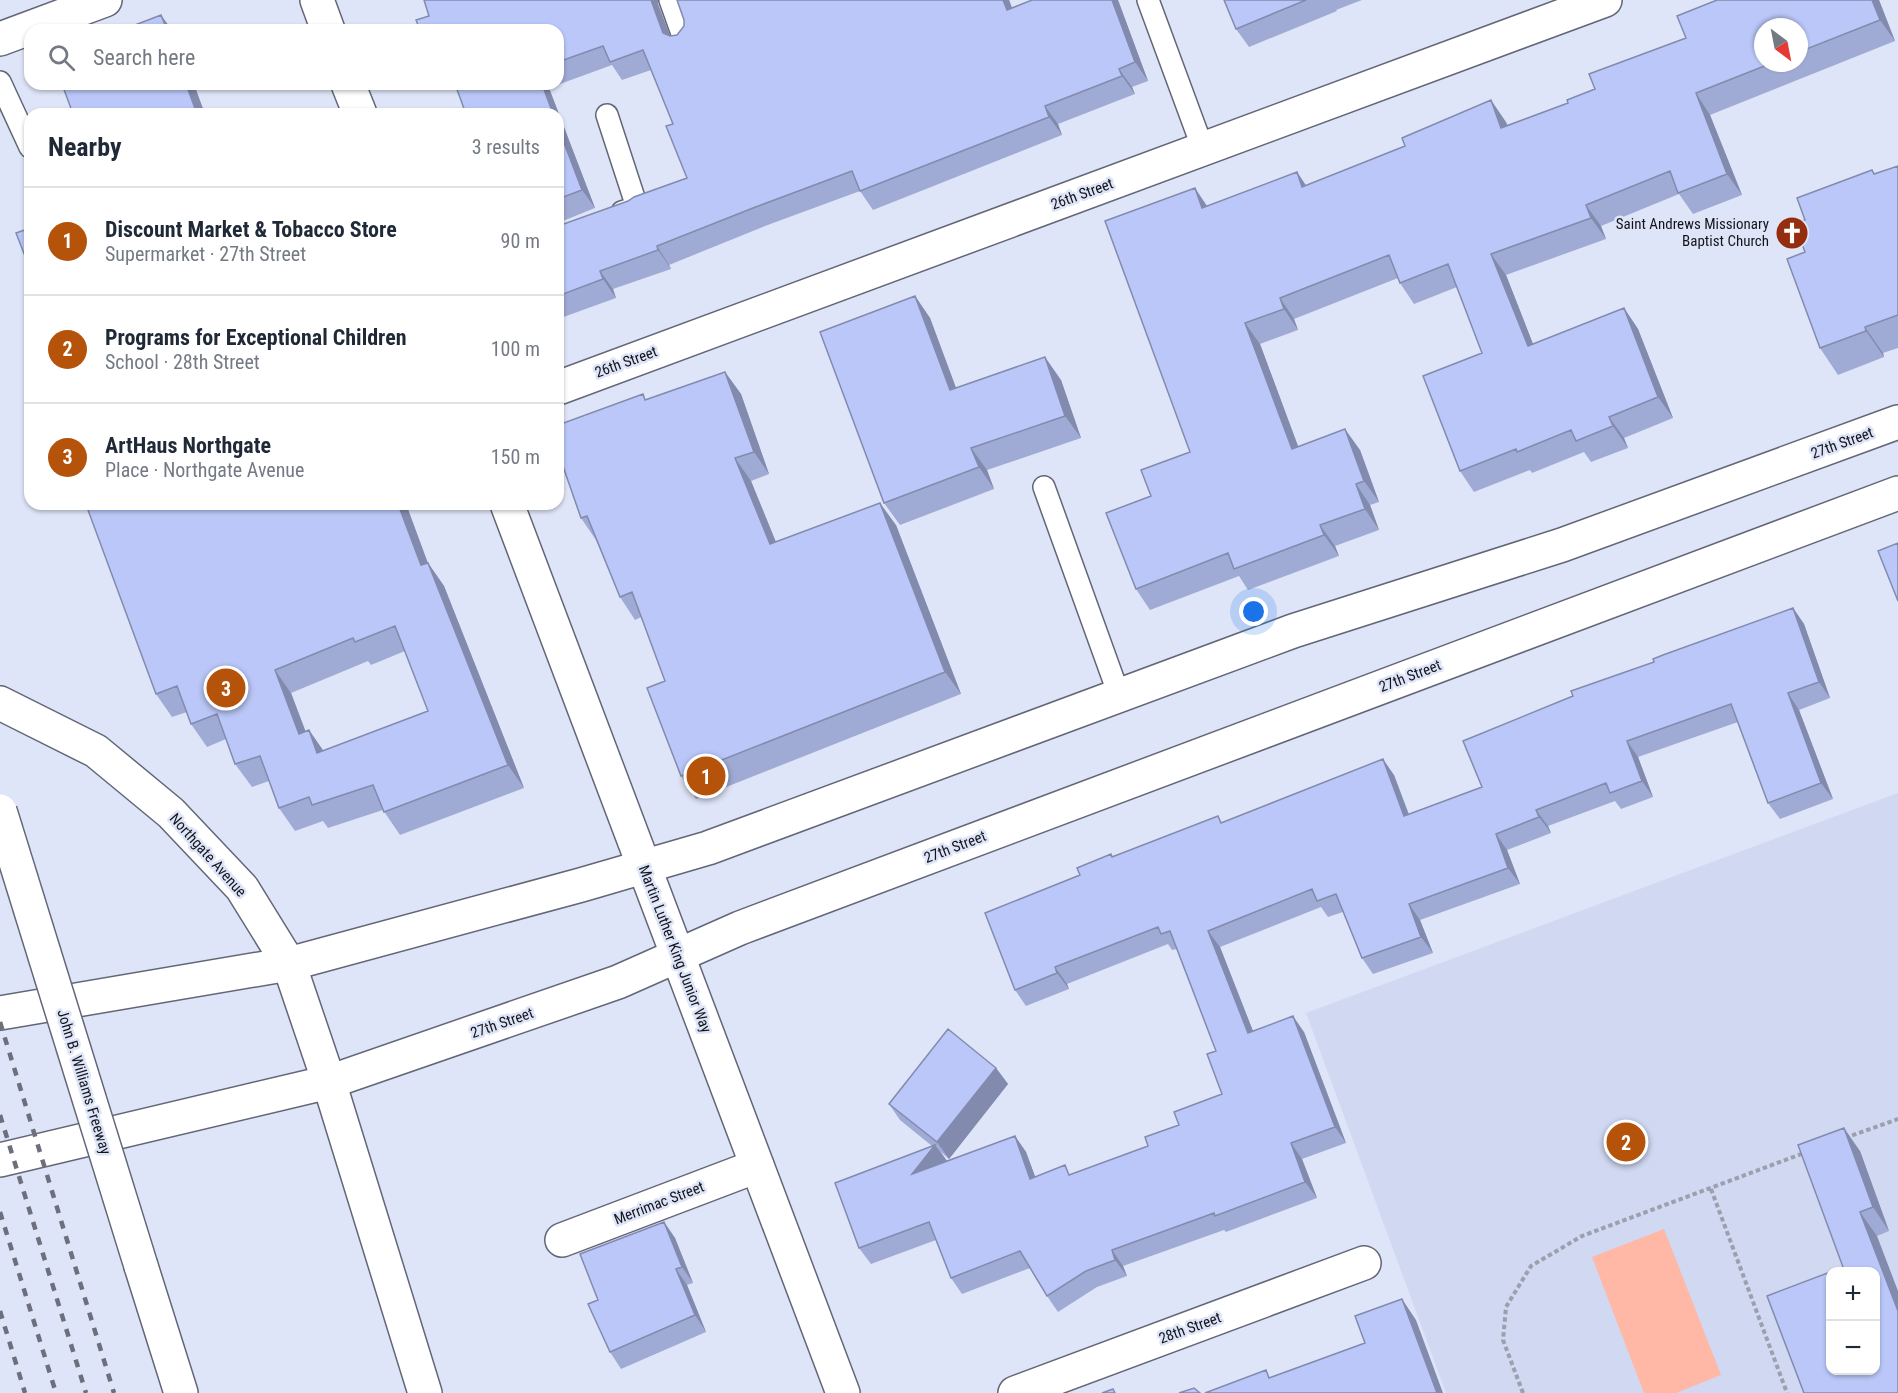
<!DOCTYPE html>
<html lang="en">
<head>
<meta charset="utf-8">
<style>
  body { margin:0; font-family:"Roboto Condensed",sans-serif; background:#f2f2f3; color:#1f2937 }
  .controls { position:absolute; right:18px; bottom:18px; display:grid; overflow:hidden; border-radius:12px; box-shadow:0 2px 4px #0004 }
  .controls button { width:54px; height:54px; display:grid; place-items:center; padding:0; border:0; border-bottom:2px solid #e0e1e3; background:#fff; color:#1f2937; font:30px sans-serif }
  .compass { position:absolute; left:1754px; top:18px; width:54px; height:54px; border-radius:50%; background:#fff; box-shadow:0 2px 4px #0004; rotate:148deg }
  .you { position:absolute; left:1254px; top:612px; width:21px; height:21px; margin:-15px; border:4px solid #fff; border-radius:50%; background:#1a73e8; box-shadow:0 0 0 9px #1a73e833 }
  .badge { display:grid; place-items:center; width:39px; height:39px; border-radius:50%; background:#b45309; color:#fff; font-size:20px; font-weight:700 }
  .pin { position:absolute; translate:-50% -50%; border:3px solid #fff; box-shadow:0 2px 6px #0006 }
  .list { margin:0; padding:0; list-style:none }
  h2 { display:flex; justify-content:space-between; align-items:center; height:78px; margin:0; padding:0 24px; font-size:26px }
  h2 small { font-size:20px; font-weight:400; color:#747a83 }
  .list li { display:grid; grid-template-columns:39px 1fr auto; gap:18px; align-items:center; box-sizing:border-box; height:108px; padding:0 24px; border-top:2px solid #e0e1e3 }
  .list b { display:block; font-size:22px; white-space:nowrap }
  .list p { margin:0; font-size:20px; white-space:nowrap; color:#747a83 }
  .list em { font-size:20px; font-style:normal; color:#747a83 }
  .icon { flex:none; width:33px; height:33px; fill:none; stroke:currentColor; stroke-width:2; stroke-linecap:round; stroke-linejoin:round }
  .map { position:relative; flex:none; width:1898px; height:1393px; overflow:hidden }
  .search { position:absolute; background:#fff; box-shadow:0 2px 4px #0004; left:24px; top:24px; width:540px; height:66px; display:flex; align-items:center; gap:15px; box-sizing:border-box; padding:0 21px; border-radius:18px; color:#747a83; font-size:22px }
  .panel { position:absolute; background:#fff; box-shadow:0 2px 4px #0004; left:24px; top:108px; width:540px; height:402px; border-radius:18px }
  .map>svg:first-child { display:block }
  .built { fill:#d1d8f2; fill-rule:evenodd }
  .green { fill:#feb8a5 }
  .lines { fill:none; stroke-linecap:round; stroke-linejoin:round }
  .service-casing { stroke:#626677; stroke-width:24 }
  .minor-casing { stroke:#626677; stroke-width:36 }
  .tertiary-casing { stroke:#626677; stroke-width:36 }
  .secondary-casing { stroke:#626677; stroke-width:36 }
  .motorway-casing { stroke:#626677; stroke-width:36 }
  .path { stroke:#9b9fae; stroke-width:4; stroke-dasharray:4.5 3; stroke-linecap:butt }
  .service { stroke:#fff; stroke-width:21 }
  .minor { stroke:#fff; stroke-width:33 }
  .tertiary { stroke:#fff; stroke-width:33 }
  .secondary { stroke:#fff; stroke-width:33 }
  .motorway { stroke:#fff; stroke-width:33 }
  .rail { stroke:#6d707c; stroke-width:4.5; stroke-dasharray:8 8; stroke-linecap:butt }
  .motorway-bridge-casing { stroke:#626677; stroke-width:36; stroke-linecap:butt }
  .motorway-bridge { stroke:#fff; stroke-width:33 }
  .wall { fill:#a0abd5; fill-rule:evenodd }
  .shaded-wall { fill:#828bae }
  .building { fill:#bac7f8; stroke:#828bae; stroke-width:1.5; fill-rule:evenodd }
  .labels { text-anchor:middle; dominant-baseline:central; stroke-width:5; stroke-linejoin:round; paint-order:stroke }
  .street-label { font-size:15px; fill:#13151b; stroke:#dfe5f8 }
  .poi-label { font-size:15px; fill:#13151b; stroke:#dfe5f8; text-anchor:end }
</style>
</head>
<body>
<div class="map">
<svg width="1898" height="1393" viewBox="0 0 1898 1393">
  <rect width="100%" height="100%" fill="#dfe5f8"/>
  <path class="built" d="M1898,793V1393H1446L1306,1013ZM1830,1272H1876V1370H1830Z"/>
  <path class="green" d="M1664,1229L1721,1375L1676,1393H1644L1592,1257Z"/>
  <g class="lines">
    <g class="service-casing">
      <path id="service" d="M670,0L685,42
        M1148,0L1203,149
        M0,82L30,147
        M607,115L637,207L622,212
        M1044,487L1119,695"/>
    </g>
    <g class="minor-casing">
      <path id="minor" d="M0,39L105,0
        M558,388L1605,0
        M562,1240L757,1166
        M1015,1393L1364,1263"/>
    </g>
    <g class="tertiary-casing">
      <path id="tertiary" d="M0,1013L289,964L581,885L708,848L1293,631L1562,545L1898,422
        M0,1160L329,1082L618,982L740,928L1898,493"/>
    </g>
    <g class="secondary-casing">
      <path id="secondary" d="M317,0L328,30
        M348,84L360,114
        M507,504L843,1393
        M0,703L96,751L171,813L242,888L289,964L329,1082"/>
    </g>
    <g class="motorway-casing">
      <path id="motorway" d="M329,1082L425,1393
        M141,1266L181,1393"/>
    </g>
    <path class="path" d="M1845,1138L1898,1119
      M1711,1189L1787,1393
      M1523,1393L1503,1340L1506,1307L1531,1266L1582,1236L1804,1153"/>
    <use href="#service" class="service"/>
    <use href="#minor" class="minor"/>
    <use href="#tertiary" class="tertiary"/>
    <use href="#secondary" class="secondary"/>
    <use href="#motorway" class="motorway"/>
    <path class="rail" d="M0,1022L114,1393
      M0,1115L86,1393
      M0,1212L56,1393
      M0,1311L25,1393"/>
    <g class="motorway-bridge-casing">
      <path id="motorway-bridge" d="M0,811L141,1266"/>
    </g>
    <use href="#motorway-bridge" class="motorway-bridge"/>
  </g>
  <path class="wall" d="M424,0H658V4L670,36L677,35L684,26V20L677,0H1009L1012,8L1032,0H1118L1148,81L1132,87L1135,94L1058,124L1062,135L873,210L860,191L765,226L669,265L671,269L613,289L616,298L558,319V226L628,201L687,178L673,124L651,70L622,80L612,65L549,88L595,208L558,223V114L455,84L447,87L445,84H558V30L429,16Z
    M1224,0H1362L1336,10L1337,11L1249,47L1236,29Z
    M1879,0L1895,41L1710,115L1742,195L1693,214L1679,194L1601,226L1606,239L1506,275L1533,344L1624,308L1638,329L1673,418L1624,438L1628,448L1591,462L1584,452L1532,473L1530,470L1474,492L1460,471L1482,353L1457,287L1414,304L1400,283L1398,278L1294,319L1298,330L1260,344L1298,447L1360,450L1379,502L1370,505L1379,530L1335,546L1339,556L1248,590L1239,576L1150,610L1136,589L1151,496L1190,452L1208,206L1297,172L1306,186L1506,122L1507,125ZM1799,27V63H1763Z
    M1898,166V348L1883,353L1884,357L1838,375L1820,348L1805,252V220L1872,170L1875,174Z
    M915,296L930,318L956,388L1061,380L1081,438L987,470L994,489L900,525L884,503Z
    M725,372L741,394L769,474L751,481L776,542L896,525L961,694L696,799L681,776L665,681L641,617L635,620L620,597L596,540L581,518L647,399Z
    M104,504H406L428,563L444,586L524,788L400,835L383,810L328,828L323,821L295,831L279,808L269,781L252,787L235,764L226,739L207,747L191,724L187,712L172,717L156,694ZM405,651L428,711L323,751L309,730L306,732L291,693L368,661L371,665Z
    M1793,608L1804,624L1830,698L1799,710L1833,799L1780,819L1768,803L1738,722L1638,757L1653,797L1621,809L1615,801L1548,826L1551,833L1507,850L1520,884L1420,920L1433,953L1373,974L1362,958L1343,912L1328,917L1321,907L1220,947L1253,1031L1304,1032L1346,1143L1302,1159L1317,1198L1226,1232L1224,1230L1123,1266L1127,1276L1097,1287L1058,1312L1047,1296L1030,1268L962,1294L951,1278L936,1240L871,1264L859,1248L932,1146L900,1120L889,1104L996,1068L1008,1084L949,1159L941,1152L947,1161L1015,1136L1026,1152L1035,1177L1072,1174L1148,1146L1222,1094L1216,1051L1177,949L1172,950L1168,944L1067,984L1069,989L1026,1006L1015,990L1080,875L1113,856L1223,823L1394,775L1409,814L1482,787L1654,662Z
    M1860,1151L1889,1231L1877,1236L1843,1267Z
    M664,1222L675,1238L693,1283L687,1285L706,1332L621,1369L610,1352L598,1300Z"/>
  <path class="shaded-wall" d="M651,0H658V4L676,51L663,33Z
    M1003,0H1009L1020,29L1007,10Z
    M1112,0H1118L1148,81L1135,62Z
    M1872,0H1879L1895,41L1880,20Z
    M161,15L172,30H167Z
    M1119,69L1132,87L1135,94L1122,76Z
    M186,84H194L205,114H197Z
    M542,84H547L549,88L595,208L582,190L558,127V114H553Z
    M1696,93L1710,115L1742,195L1727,174Z
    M1491,100L1506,122L1516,149L1501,128Z
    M1045,106L1058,124L1062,135L1049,117Z
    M1297,172L1311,193L1302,187Z
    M1195,188L1209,209L1202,208Z
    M1586,205L1601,226L1606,239L1591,218Z
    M657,246L669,265L671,269L658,250Z
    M1491,254L1506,275L1542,367L1528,346Z
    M600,271L613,289L616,298L603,279Z
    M915,296L930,318L965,412L950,390Z
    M1280,298L1294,319L1298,330L1284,309Z
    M1624,308L1638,329L1673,418L1658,397Z
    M1245,323L1260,344L1307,470L1292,449Z
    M1865,327L1883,353L1884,357L1866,331Z
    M1045,357L1061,380L1081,438L1065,416Z
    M725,372L741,394L769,474L754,452Z
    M1609,417L1624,438L1628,448L1613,426Z
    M1345,429L1360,450L1379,502L1364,481Z
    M971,448L987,470L994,489L979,467Z
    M735,458L751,481L786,567L770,544Z
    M1356,484L1370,505L1379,530L1365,509Z
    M880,503L896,525L961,694L945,672Z
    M398,504H406L437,588L421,565Z
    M1320,525L1335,546L1339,556L1324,535Z
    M428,563L444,586L524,788L508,765Z
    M1793,608L1804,624L1830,698L1819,682Z
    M275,670L291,693L315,757L299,734Z
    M1788,693L1799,710L1833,799L1821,783Z
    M309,730L325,753H317Z
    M1627,741L1638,757L1653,797L1642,781Z
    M1383,759L1394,775L1415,832L1404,816Z
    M1536,810L1548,826L1551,833L1539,817Z
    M1496,834L1507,850L1520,884L1508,868Z
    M1409,904L1420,920L1433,953L1421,937Z
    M1208,931L1220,947L1260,1049L1248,1033Z
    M1055,967L1067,984L1069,989L1057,973Z
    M1293,1016L1304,1032L1346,1143L1335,1127Z
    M996,1068L1008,1084L949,1159L937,1142Z
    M1844,1128L1860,1151L1889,1231L1873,1207Z
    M1015,1136L1026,1152L1042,1195L1030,1179Z
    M1291,1143L1302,1159L1317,1198L1305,1182Z
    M935,1145L947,1161L912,1174Z
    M1860,1212L1877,1236L1898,1291V1311Z
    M664,1222L675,1238L693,1283L682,1267Z
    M1112,1250L1123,1266L1127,1276L1115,1260Z
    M676,1269L687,1285L706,1332L695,1315Z
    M1402,1299L1416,1320L1443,1393H1437Z"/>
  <path class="building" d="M424,0H651L663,33L670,36L677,35L684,26V20L677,0H1003L1007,10L1032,0H1112L1135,62L1119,69L1122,76L1045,106L1049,117L860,191L852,171L753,208L657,246L658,250L600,271L603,279L558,296V226L628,201L634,197L687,178L666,126L673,124L643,50L610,62L603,46L558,62V30H420L416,20L429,16Z
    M1224,0H1306L1236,29Z
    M1717,0H1872L1880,20L1799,52V27H1763V63H1772L1696,93L1727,174L1678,193L1670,171L1586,205L1591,218L1491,254L1528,346L1624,308L1658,397L1609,417L1613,426L1576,441L1571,430L1517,452L1516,449L1460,471L1423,376L1482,353L1448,264L1400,283L1389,255L1280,298L1284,309L1245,323L1292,449L1345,429L1364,481L1356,484L1365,509L1320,525L1324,535L1234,569L1228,553L1136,589L1106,513L1151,496L1141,470L1190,452L1105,221L1195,188L1202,208L1297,172L1302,187L1405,146L1402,138L1491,100L1501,128L1568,103L1567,100L1595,89L1589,74L1686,38L1677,16Z
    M161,15L167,30H122Z
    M62,84H186L197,114H73Z
    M455,84H542L553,114H466Z
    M558,127L582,190L558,199Z
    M1898,166V315L1865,327L1866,331L1820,348L1787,259L1805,252L1794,223L1805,220L1797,198L1872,170L1874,174Z
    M30,228V269L16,233Z
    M915,296L950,390L1045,357L1065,416L971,448L979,467L884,503L820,332Z
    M725,372L754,452L735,458L770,544L880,503L945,672L681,776L647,688L665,681L632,592L620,597L587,516L581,518L558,452V425L643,394L645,400Z
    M104,504H398L421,565L428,563L508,765L384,812L373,785L312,805L309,797L279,808L260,756L235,764L217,714L191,724L177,686L156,694L88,510ZM395,626L428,711L317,753L309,730L299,734L275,670L353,638L355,642Z
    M1898,543V601L1878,551Z
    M1793,608L1819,682L1788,693L1821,783L1768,803L1731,704L1627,741L1642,781L1610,793L1606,783L1536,810L1539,817L1496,834L1508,868L1409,904L1421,937L1362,958L1336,894L1317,901L1312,889L1208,931L1248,1033L1293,1016L1335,1127L1291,1143L1305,1182L1215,1216L1214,1213L1112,1250L1115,1260L1086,1271L1047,1296L1020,1251L951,1278L929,1222L859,1248L835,1183L935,1145L912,1174L1015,1136L1030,1179L1065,1165L1069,1175L1148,1146L1145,1137L1179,1125L1174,1112L1222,1094L1207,1054L1216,1051L1170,931L1161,934L1158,927L1055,967L1057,973L1015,990L985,913L1080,875L1077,868L1111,854L1112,857L1218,816L1221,823L1383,759L1404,816L1482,787L1463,741L1573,696L1571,691L1654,662L1653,659L1663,655Z
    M948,1029L996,1068L937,1142L889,1104Z
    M1844,1128L1873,1207L1860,1212L1898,1311V1393H1804L1767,1296L1830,1272V1371H1875V1272H1832L1843,1267L1798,1145Z
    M664,1222L682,1267L676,1269L695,1315L610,1352L588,1304L598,1300L580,1254Z
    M1402,1299L1437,1393H1205L1266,1370L1269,1378L1365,1343L1355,1316Z
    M1194,1388L1200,1393H1179Z
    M1113,1389L1115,1393H1102Z"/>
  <defs>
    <g id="church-disc" transform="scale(1.725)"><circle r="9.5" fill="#952d10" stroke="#dfe5f8"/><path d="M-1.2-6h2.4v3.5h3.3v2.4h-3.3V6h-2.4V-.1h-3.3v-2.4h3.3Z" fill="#fff"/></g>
  </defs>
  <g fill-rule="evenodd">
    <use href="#church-disc" x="1792" y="233"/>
  </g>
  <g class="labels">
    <g class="street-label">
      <text transform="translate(1082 194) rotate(-20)">26th Street</text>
      <text transform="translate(626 362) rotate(-20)">26th Street</text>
      <text transform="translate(1842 443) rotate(-20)">27th Street</text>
      <text transform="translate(1410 676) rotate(-21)">27th Street</text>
      <text transform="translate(955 847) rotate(-21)">27th Street</text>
      <text transform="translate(208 855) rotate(48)">Northgate Avenue</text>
      <text transform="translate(675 949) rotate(69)">Martin Luther King Junior Way</text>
      <text transform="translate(502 1023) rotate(-19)">27th Street</text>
      <text transform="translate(84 1082) rotate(73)">John B. Williams Freeway</text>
      <text transform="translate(659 1203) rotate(-21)">Merrimac Street</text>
      <text transform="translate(1190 1328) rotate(-20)">28th Street</text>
    </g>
    <g class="poi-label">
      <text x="1769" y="224">Saint Andrews Missionary<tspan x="1769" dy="17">Baptist Church</tspan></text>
    </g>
  </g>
</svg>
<div class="controls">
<button>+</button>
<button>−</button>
</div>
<svg class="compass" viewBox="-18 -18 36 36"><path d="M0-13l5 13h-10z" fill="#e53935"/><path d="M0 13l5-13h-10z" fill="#747a83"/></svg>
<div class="you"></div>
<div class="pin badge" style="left:706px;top:776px">1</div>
<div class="pin badge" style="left:1626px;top:1142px">2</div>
<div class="pin badge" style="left:226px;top:688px">3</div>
<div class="search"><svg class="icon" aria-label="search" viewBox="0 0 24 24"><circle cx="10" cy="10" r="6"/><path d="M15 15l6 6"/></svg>Search here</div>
<section class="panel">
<h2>Nearby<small>3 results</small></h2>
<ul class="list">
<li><span class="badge">1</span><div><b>Discount Market &amp; Tobacco Store</b><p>Supermarket · 27th Street</p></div><em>90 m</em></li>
<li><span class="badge">2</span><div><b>Programs for Exceptional Children</b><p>School · 28th Street</p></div><em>100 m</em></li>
<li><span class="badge">3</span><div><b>ArtHaus Northgate</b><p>Place · Northgate Avenue</p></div><em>150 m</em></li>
</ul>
</section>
</div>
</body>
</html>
